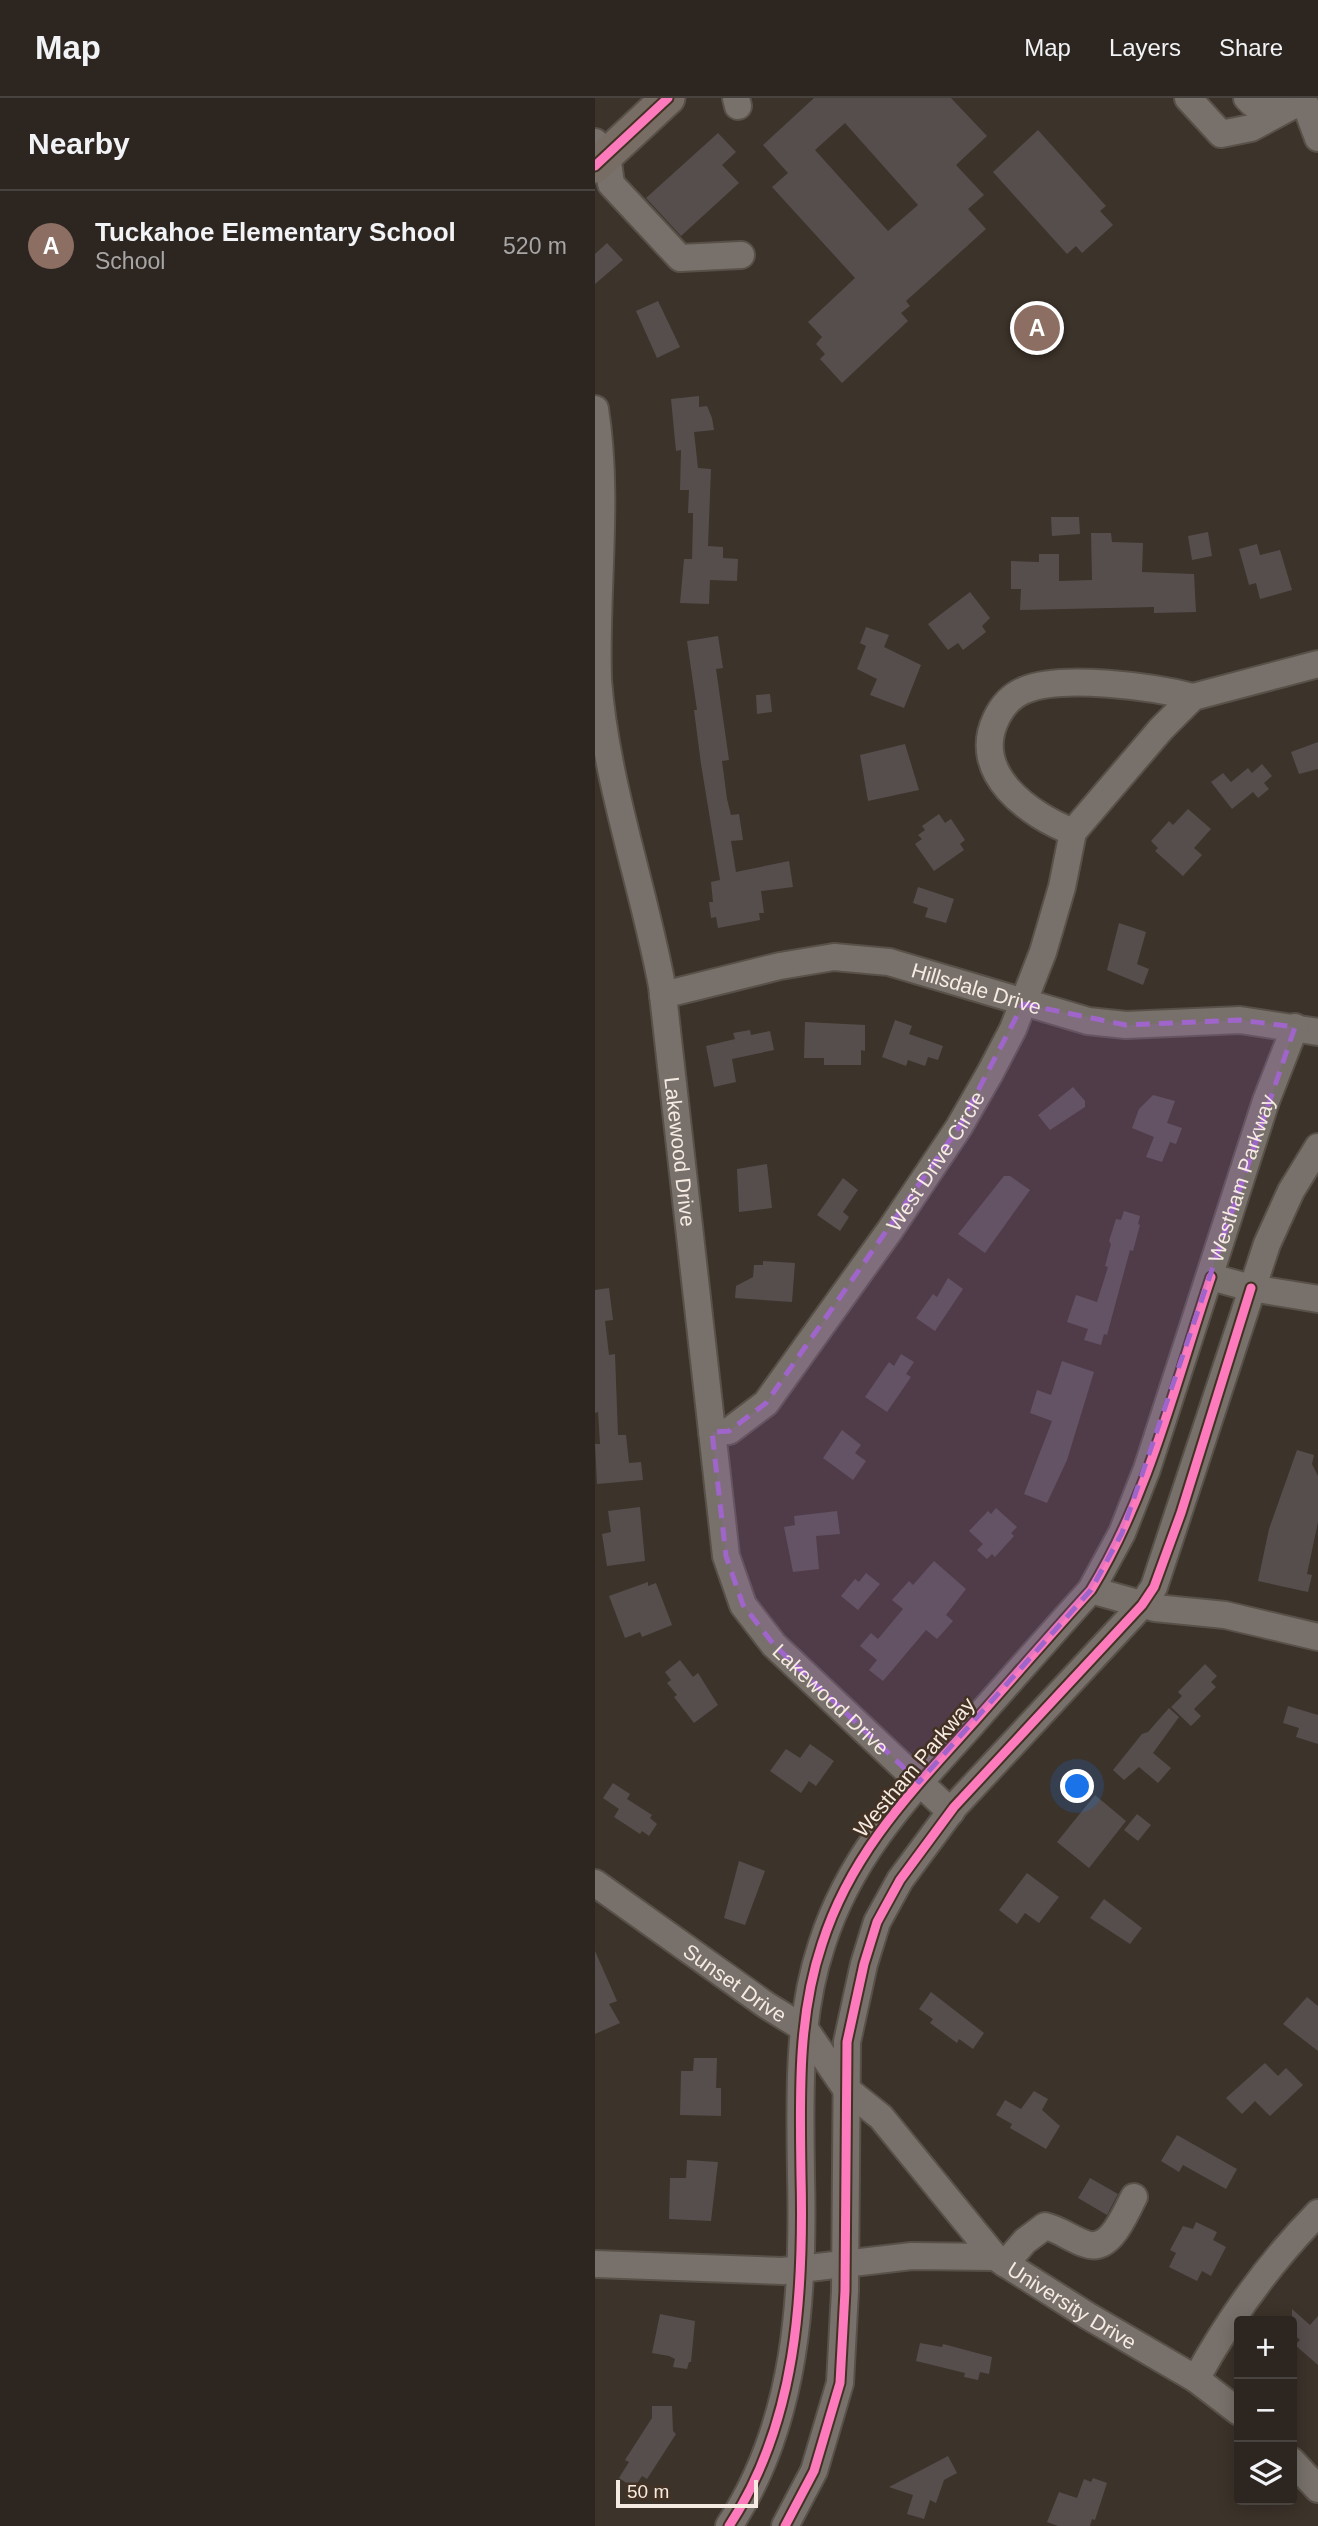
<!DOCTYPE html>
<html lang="en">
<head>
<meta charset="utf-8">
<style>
  body { margin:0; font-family:Arial,sans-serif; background:#39322d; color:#f1f3f6 }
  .controls { position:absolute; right:21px; bottom:21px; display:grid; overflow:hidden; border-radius:7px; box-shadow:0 4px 18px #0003 }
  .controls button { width:63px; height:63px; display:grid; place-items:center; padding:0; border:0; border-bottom:2px solid #48433e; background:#2d2620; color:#f1f3f6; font:35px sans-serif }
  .scale { position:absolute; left:21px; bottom:18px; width:142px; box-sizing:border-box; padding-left:7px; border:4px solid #f6ebe2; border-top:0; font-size:19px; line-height:24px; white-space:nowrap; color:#f6ebe2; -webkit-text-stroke:5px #433223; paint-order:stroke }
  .you { position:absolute; left:483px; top:1689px; width:24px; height:24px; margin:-18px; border:5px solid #fff; border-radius:50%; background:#1a73e8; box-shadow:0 0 0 10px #1a73e833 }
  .badge { display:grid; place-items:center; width:46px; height:46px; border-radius:50%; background:#8abfa5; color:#fff; font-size:23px; font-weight:700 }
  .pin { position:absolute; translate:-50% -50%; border:4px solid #fff; box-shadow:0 2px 7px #0006 }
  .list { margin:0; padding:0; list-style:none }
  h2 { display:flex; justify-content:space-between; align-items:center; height:91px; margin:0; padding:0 28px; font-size:30px }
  h2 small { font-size:23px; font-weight:400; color:#a7a5a5 }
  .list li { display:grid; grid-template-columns:46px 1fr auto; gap:21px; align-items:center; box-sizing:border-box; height:112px; padding:0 28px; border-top:2px solid #48433e }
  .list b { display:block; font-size:26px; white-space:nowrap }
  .list p { margin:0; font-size:23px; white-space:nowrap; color:#a7a5a5 }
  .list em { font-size:23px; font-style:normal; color:#a7a5a5 }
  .icon { flex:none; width:38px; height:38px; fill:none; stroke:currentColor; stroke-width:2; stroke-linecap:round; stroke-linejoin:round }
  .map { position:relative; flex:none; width:723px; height:2428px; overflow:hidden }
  header { display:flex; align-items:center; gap:42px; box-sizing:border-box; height:98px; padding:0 35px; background:#2d2620; border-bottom:2px solid #48433e }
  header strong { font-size:33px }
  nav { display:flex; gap:38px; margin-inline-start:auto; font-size:24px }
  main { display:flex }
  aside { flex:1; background:#2d2620 }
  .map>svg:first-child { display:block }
  .building { fill:#554e4d; fill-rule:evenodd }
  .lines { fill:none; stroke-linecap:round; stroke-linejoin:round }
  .minor-casing { stroke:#585149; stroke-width:30 }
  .major-casing { stroke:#585149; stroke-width:37 }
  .minor { stroke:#78716b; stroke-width:26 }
  .major { stroke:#786d64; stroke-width:33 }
  .cycleway-casing { stroke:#433223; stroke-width:13 }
  .cycleway { stroke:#fd7abc; stroke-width:9 }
  .marked { fill:#a065ca; fill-opacity:0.2; stroke:#a065ca; stroke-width:5; stroke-dasharray:14 9; stroke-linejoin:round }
  .labels { text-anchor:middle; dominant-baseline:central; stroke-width:5; stroke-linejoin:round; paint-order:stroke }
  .street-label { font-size:21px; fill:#f6ebe2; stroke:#433223 }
</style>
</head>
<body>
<header>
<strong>Map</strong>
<nav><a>Map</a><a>Layers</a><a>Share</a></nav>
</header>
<main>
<aside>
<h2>Nearby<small></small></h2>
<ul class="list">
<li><span class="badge" style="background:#8d6e63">A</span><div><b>Tuckahoe Elementary School</b><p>School</p></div><em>520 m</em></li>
</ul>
</aside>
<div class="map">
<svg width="723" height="2428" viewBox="0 0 723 2428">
  <rect width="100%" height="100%" fill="#3c332a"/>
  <path class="building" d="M219,0H356L392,38L361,67L389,97L373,111L391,131L311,203L315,208L306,215L313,223L247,285L225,261L230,256L221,246L227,239L213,224L260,180L177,89L193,75L168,47ZM250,25L323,107L293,133L220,52Z
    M443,32L511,108L505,113L518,127L487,155L481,148L472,156L398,74Z
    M123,35L141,54L127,67L144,85L86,138L51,100Z
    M12,145L28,162L0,186V156Z
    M63,203L85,249L62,260L41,213Z
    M104,298V309L112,308L117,320L119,332L99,334L103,370L116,371L113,448L128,449V460L143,461L142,483L115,482L114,506L85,505L89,461H97L98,423V415H93L94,392H85L86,352L81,353L76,301Z
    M456,419H484L485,436L457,438Z
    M613,434L617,458L597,462L593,438Z
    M496,435H516L517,444L548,445L547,474L599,476L601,514L559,515V509L425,512L426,491H416V463L444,464V456H464V483L497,482Z
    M662,446L665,457L685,452L697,492L665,501L661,485L654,487L644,451Z
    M375,494L395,520L387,528L391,534L368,552L363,545L353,552L333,526Z
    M271,529L294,537L289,549L326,567L309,610L275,597L282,581L262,571L271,548L265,545Z
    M123,538L128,570L121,571L134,662L127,663L132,701L136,717L144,716L148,742L136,743L141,774L194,763L198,789L166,793L169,815H164L165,822L123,830L121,819L116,820L114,804H118L116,784L125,782L106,666L99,612H102L92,543Z
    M175,596L177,614L162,616L161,597Z
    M723,644V671L704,676L696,654Z
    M310,646L324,692L273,703L265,657Z
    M667,666L677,678L669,685L674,691L663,700L658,694L637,711L616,684L628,675L636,684L653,670L657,675Z
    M593,711L616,731L599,750L607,757L588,778L560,753L563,750L556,743L574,723L578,727Z
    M344,716L350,725L356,721L370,742L365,746L369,752L339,773L320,746L327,741L323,737L330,732L327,728Z
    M323,789L359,801L351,825L330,819L333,810L318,805Z
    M524,825L551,834L542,866L554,871L548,887L512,872Z
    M300,922L317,928L314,936L348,948L343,962L333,959L330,968L313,962L311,968L287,959Z
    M210,924L270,927V953L266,952V967H229V960H209Z
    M155,932L156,937L175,933L179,952L137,961L141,984L119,989L111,948L140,941L138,935Z
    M478,989L490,1003V1009L455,1032L443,1017Z
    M558,997L580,1003L572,1025L587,1030L581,1046L575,1044L567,1064L551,1059L559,1039L537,1030L544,1011Z
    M172,1066L177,1110L144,1114L142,1071Z
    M409,1078H415L435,1092L390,1155L363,1136Z
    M248,1080L263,1092L248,1114L254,1119L245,1133L222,1117Z
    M529,1113L545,1118L543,1126L545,1127L538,1153L535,1152L512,1237L509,1236L506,1247L489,1242L493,1231L472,1224L481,1197L502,1204L513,1169L510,1168L516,1146L514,1143L521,1121L526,1122Z
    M168,1163L200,1165L197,1204L140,1200L141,1188L158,1179L159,1167H168Z
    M353,1180L368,1191L340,1233L321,1220L338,1196L342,1199Z
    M14,1190L18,1222L10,1223L14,1257L20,1256L23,1337H31L34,1365L46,1364L48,1382L2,1386L0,1346H5L3,1314L0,1315V1192Z
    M306,1256L319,1264L311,1276L316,1279L292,1314L270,1299L294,1264L299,1268Z
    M467,1263L499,1274L472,1362L452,1405L429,1396L457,1323L435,1315L442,1292L456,1297Z
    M247,1332L266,1347L260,1355L271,1363L258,1382L228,1360Z
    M702,1352L719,1357L717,1366L723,1378V1424L712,1476L717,1477L713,1494L663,1483L674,1431Z
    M45,1409L50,1463L12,1468L7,1436L16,1434L13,1413Z
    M401,1410L422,1429L416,1435L419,1438L400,1459L397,1456L392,1461L382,1452L388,1446L374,1433L393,1413L396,1416Z
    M242,1413L245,1436L221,1438L224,1471L198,1474L189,1429L200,1427L199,1418Z
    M339,1463L371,1491L351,1517L358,1523L342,1541L331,1532L288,1583L274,1572L282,1562L265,1548L276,1535L283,1541L308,1511L297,1502L314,1483L318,1487Z
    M271,1475L285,1486L263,1512L246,1498L260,1481L264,1484Z
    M53,1484V1488L61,1485L77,1527L47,1539L45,1534L30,1540L14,1498Z
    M85,1562L98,1579L103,1575L123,1607L99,1625L79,1599L82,1597L72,1585L76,1582L70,1574Z
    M610,1566L622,1578L616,1584L621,1589L599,1611L606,1618L596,1628L576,1609L587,1598L583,1594Z
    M693,1608L723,1617V1646L701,1639L704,1630L688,1625Z
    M574,1610L584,1619L558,1655L576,1670L563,1685L544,1669L529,1682L518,1672L547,1636L553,1634Z
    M215,1646L239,1663L221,1688L214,1683L206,1695L175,1673L191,1651L205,1660Z
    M18,1685L35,1696L32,1701L57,1717L55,1720L62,1726L54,1738L47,1733L45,1736L19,1719L24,1711L8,1700Z
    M500,1697L531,1723L494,1770L462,1744Z
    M542,1716L556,1727L543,1743L529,1732Z
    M144,1763L170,1773L150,1827L129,1820Z
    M432,1775L464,1799L444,1825L430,1815L422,1826L404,1812Z
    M509,1801L547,1830L535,1846L495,1820Z
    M0,1853L22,1903L14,1906L25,1925L0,1936Z
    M336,1894L389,1935L378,1951L364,1941L362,1945L335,1925L338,1921L324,1911Z
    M712,1899L723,1908V1953L688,1926Z
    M99,1960H122L121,1990H126V2018L85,2017L86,1973H98Z
    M670,1965L683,1978L691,1970L708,1987L675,2018L660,2003L647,2016L631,2000Z
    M439,1993L453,2001L447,2012L465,2028L451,2051L415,2030L417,2026L401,2017L410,2002L426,2011Z
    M582,2037L642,2071L631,2091L588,2067L584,2074L566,2063Z
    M92,2062L123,2064L116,2123L74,2121L75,2080H91Z
    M495,2080L523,2096L512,2117L483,2100Z
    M601,2124L622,2134L618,2142L631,2149L616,2178L607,2173L602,2183L574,2169L581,2155L575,2152L588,2128L598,2131Z
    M697,2211L715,2227L723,2218V2267L700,2247L705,2242L697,2235Z
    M65,2216L100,2223L96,2264H94L92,2271L78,2269L80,2261L74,2258L57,2255Z
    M325,2245L347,2249L348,2246L397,2259L394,2276L385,2274L383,2282L369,2279L370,2275L321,2263Z
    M57,2308H77L78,2333L81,2336L52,2381L47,2378L39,2390L24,2380L34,2364L30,2362L57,2320Z
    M353,2358L362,2375L349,2382L341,2405L335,2402L329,2421L312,2416L318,2397L294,2389Z
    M498,2380L512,2385L500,2422L497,2421L495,2428H463L452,2424L464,2394L482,2400L489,2381L496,2384Z"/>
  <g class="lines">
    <g class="minor-casing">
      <g id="minor">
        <path d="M141,0L143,8"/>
        <path d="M593,0L626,36L656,30L708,2"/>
        <path d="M652,0L657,5L678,0"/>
        <path d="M708,0L723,40"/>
        <path d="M0,44L12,57L16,86L85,160L146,157"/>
        <path id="s1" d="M0,311C14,400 0,492 3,582C11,686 48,786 67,888L131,1458L148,1507L179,1547L356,1714"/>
        <path d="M478,734C434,717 375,675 401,621C407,608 415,598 430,592C467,576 559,589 598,599"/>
        <path id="s2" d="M68,897L185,868L239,859L294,864L493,923L531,927L645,922L723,934"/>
        <path d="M616,1179L656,1190L723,1201"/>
        <path id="s3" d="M117,1334L134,1333L171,1305L295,1132L364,1029L395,975L418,931L448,854L467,789L478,734L566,631L598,599L723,566"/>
        <path d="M496,1492L560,1510L630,1517L723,1539"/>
        <path id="s4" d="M0,1785L171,1907L210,1931L251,1991L286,2019L400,2159"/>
        <path id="s5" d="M0,2166L188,2173L317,2158L400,2159L493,2218L601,2281L644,2314"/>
        <path d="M410,2166L430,2143L450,2128C466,2132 476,2141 491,2146C516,2155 530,2115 539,2099"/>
        <path d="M601,2281C635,2219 674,2165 723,2115"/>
        <path d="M697,2363L723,2391"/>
        <path id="s6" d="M134,2428C202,2325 209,2197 206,2077C205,2000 202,1920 227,1846C256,1755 315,1695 377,1626C417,1581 456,1536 496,1492L527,1435L552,1371L671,1003L700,929"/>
        <path d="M190,2428L219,2373L245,2285L250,2193L252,1944L269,1866L282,1824L305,1782L359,1709L547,1507L559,1489L672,1146L696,1093L723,1049"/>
      </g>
    </g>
    <g class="major-casing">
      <path id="major" d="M0,68L73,0"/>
    </g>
    <use href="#minor" class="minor"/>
    <use href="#major" class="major"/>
    <g class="cycleway-casing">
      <path id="cycleway" d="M0,68L73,0
        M134,2428C202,2325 209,2197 206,2077C205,2000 202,1920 227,1846C256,1755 315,1695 377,1626C417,1581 456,1536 496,1492C554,1397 581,1283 616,1179
        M190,2428L219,2373L245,2285L250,2193L252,1944L269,1866L282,1824L305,1782L359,1709L547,1507L559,1489L586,1415L656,1190"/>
    </g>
    <use href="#cycleway" class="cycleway"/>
  </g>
  <path class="marked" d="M428,906L531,927L645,922L700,929L527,1435L496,1492L324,1684L179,1547L148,1507L131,1458L117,1334L134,1333L171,1305L364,1029Z"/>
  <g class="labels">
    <g class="street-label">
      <text stroke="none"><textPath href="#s2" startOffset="322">Hillsdale Drive</textPath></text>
      <text stroke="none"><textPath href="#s1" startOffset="751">Lakewood Drive</textPath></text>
      <text stroke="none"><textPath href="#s3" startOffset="359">West Drive Circle</textPath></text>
      <text stroke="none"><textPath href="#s6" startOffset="1484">Westham Parkway</textPath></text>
      <text stroke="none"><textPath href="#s1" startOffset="1339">Lakewood Drive</textPath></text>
      <text transform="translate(319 1669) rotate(-50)">Westham Parkway</text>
      <text stroke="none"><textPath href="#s4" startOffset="172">Sunset Drive</textPath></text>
      <text stroke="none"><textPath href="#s5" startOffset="492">University Drive</textPath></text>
    </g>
  </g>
</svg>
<div class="controls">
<button>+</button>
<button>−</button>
<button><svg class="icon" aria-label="layers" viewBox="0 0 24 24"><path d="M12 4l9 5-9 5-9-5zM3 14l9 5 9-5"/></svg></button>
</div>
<div class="scale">50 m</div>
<div class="you"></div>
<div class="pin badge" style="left:442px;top:230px;background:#8d6e63">A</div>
</div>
</main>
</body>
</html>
